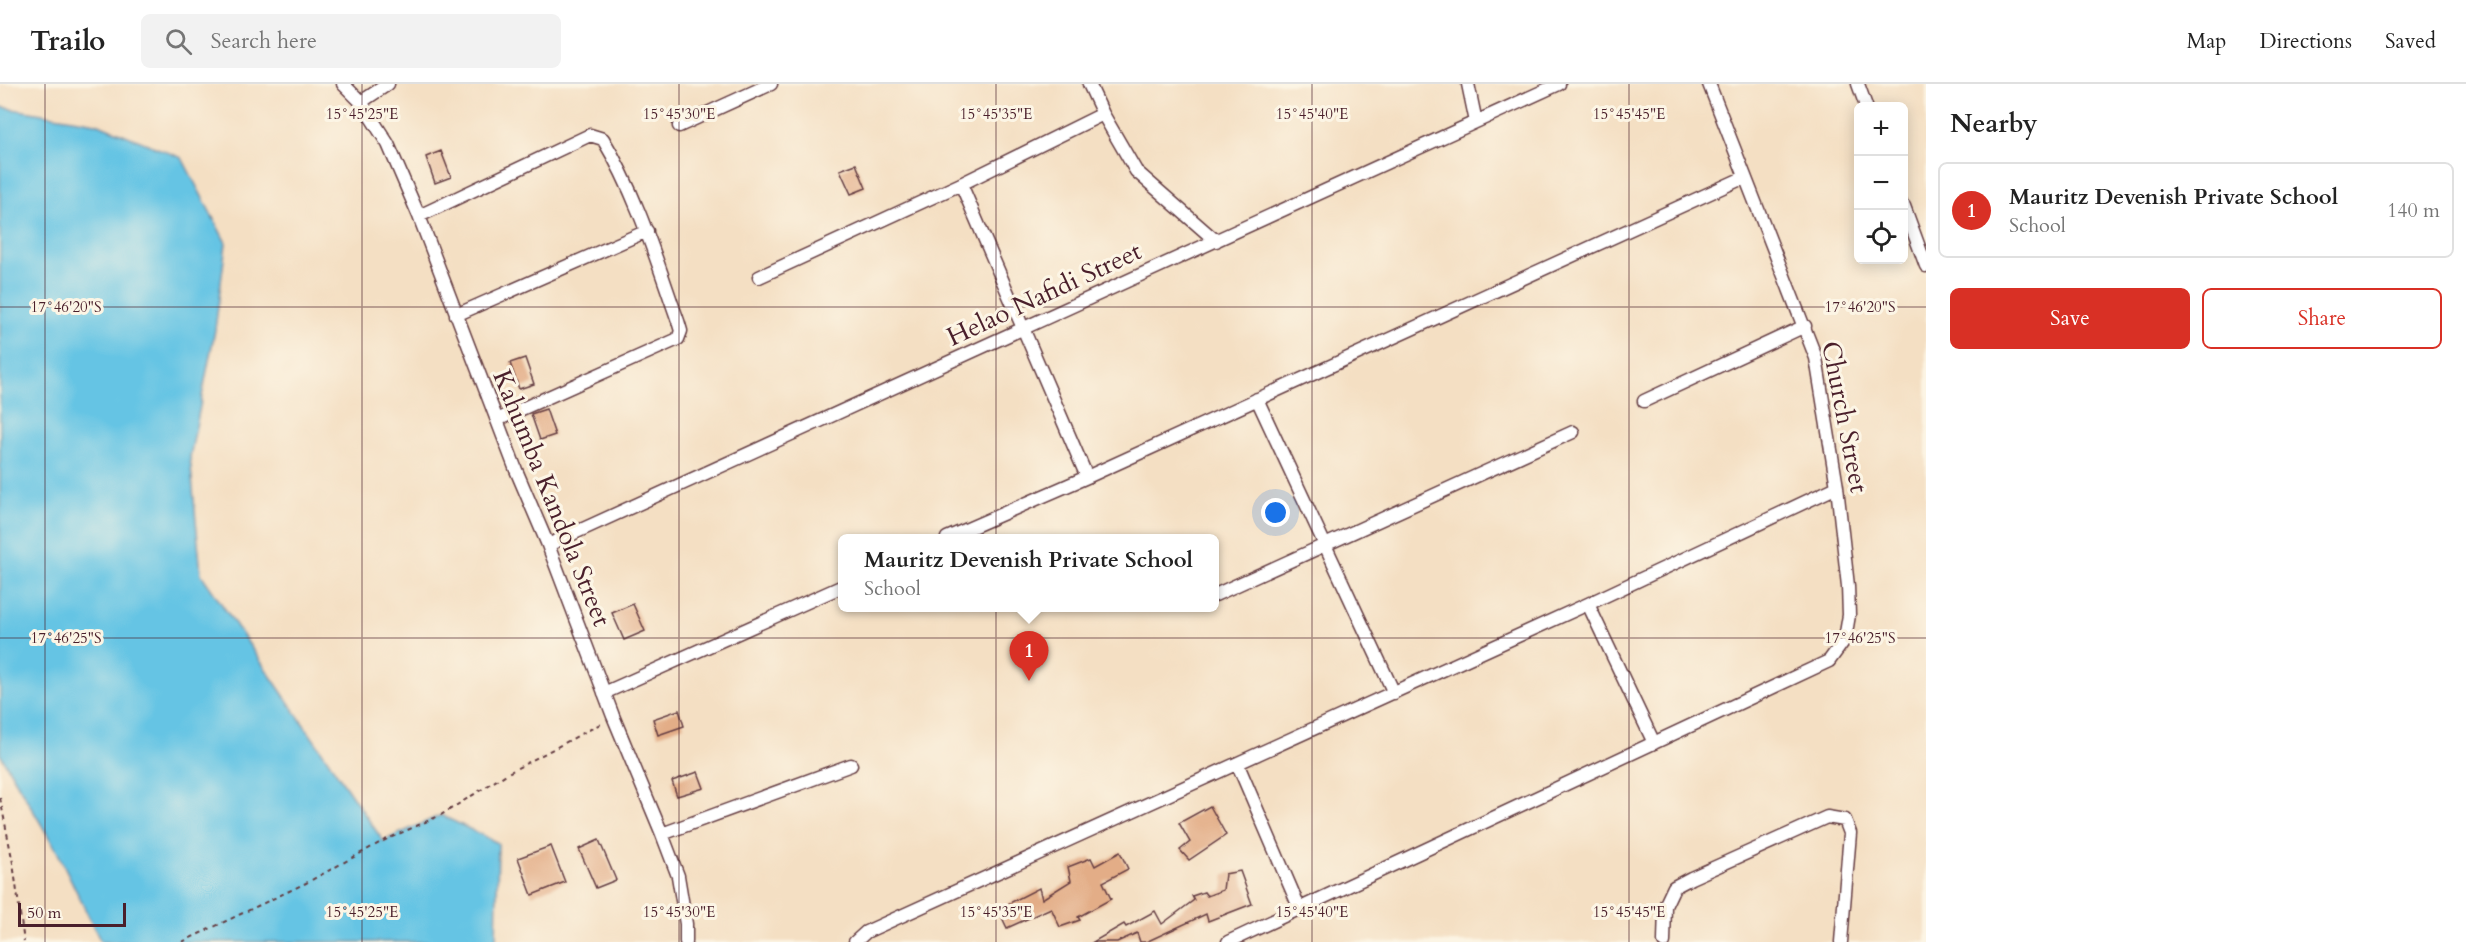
<!DOCTYPE html>
<html lang="en">
<head>
<meta charset="utf-8">
<style>
  body { margin:0; font-family:Cardo,serif; background:#f2f2f2; color:#222 }
  .controls { position:absolute; right:18px; top:18px; display:grid; overflow:hidden; border-radius:9px; box-shadow:0 3px 15px #0003 }
  .controls button { width:54px; height:54px; display:grid; place-items:center; padding:0; border:0; border-bottom:2px solid #e0e0e0; background:#fff; color:#222; font:30px sans-serif }
  .scale { position:absolute; left:18px; bottom:15px; width:108px; box-sizing:border-box; padding-left:6px; border:3px solid #4a1f2b; border-top:0; font-size:16px; line-height:21px; white-space:nowrap; color:#4a1f2b; -webkit-text-stroke:4px #fcf5e5; paint-order:stroke }
  .you { position:absolute; left:1276px; top:429px; width:21px; height:21px; margin:-15px; border:4px solid #fff; border-radius:50%; background:#1a73e8; box-shadow:0 0 0 9px #1a73e833 }
  .badge { display:grid; place-items:center; width:39px; height:39px; border-radius:50%; background:#d93025; color:#fff; font-size:20px; font-weight:700 }
  .pin { position:absolute; translate:-50% -50px; filter:drop-shadow(0 2px 3px #0008) }
  .pin::after { content:''; position:absolute; top:32px; width:21px; height:18px; background:inherit; clip-path:polygon(0 0,100% 0,50% 100%) }
  .popup { position:absolute; left:838px; top:450px; width:381px; height:78px; box-sizing:border-box; display:grid; place-content:center; border-radius:9px; background:#fff; filter:drop-shadow(0 2px 4px #0005); font-size:20px; white-space:nowrap; color:#767676 }
  .popup b { font-size:22px; color:#222 }
  .popup::after { content:''; position:absolute; left:50%; top:100%; margin-left:-12px; border:12px solid transparent; border-top-color:#fff }
  .list { margin:0; padding:0; list-style:none }
  h2 { display:flex; justify-content:space-between; align-items:center; height:78px; margin:0; padding:0 24px; font-size:26px }
  h2 small { font-size:20px; font-weight:400; color:#767676 }
  .list li { display:grid; grid-template-columns:39px 1fr auto; gap:18px; align-items:center; box-sizing:border-box; height:96px; margin:0 12px 12px; padding:0 12px; border:2px solid #e0e0e0; border-radius:9px }
  .list b { display:block; font-size:22px; white-space:nowrap }
  .list p { margin:0; font-size:20px; white-space:nowrap; color:#767676 }
  .list em { font-size:20px; font-style:normal; color:#767676 }
  .actions { display:flex; gap:12px; padding:18px 24px }
  .actions a { flex:1; padding:14px 0; border:2px solid #d93025; border-radius:9px; text-align:center; font-size:21px; color:#d93025 }
  .actions .main { background:#d93025; color:#fff }
  .icon { flex:none; width:33px; height:33px; fill:none; stroke:currentColor; stroke-width:2; stroke-linecap:round; stroke-linejoin:round }
  .map { position:relative; flex:none; width:1926px; height:858px; overflow:hidden }
  header { display:flex; align-items:center; gap:36px; box-sizing:border-box; height:84px; padding:0 30px; background:#fff; border-bottom:2px solid #e0e0e0 }
  header strong { font-size:28px }
  nav { display:flex; gap:33px; margin-inline-start:auto; font-size:21px }
  .search { width:420px; height:54px; background:#f2f2f2; display:flex; align-items:center; gap:15px; box-sizing:border-box; padding:0 21px; border-radius:9px; color:#767676; font-size:22px }
  main { display:flex }
  aside { flex:1; background:#fff }
  .map>svg:first-child { display:block }
  .water { fill:#65c4e4; stroke:#587288; stroke-width:1.5 }
  .building { fill:#e3ad87 }
  .lines { fill:none; stroke-linecap:round; stroke-linejoin:round }
  .minor-casing { stroke:#643c42; stroke-width:15 }
  .path { stroke:#643c42; stroke-width:2; stroke-dasharray:4.5 4.5; stroke-linecap:butt }
  .minor { stroke:#fff; stroke-width:12 }
  .ticks { fill:none; stroke:#4a1f2b; stroke-width:1.5; stroke-opacity:0.45 }
  .labels { text-anchor:middle; dominant-baseline:central; stroke-width:6; stroke-linejoin:round; paint-order:stroke }
  .street-label { font-size:26px; fill:#4a1f2b; stroke:#fcf5e5 }
  .ticks-label { font-size:15px; text-anchor:middle; fill:#4a1f2b; stroke:#fcf5e5; stroke-width:6; stroke-linejoin:round; paint-order:stroke }
</style>
</head>
<body>
<header>
<strong>Trailo</strong>
<div class="search"><svg class="icon" aria-label="search" viewBox="0 0 24 24"><circle cx="10" cy="10" r="6"/><path d="M15 15l6 6"/></svg>Search here</div>
<nav><a>Map</a><a>Directions</a><a>Saved</a></nav>
</header>
<main>
<div class="map">
<svg width="1926" height="858" viewBox="0 0 1926 858">
  <rect width="100%" height="100%" fill="#fcf5e5"/>
  <filter id="ink" filterUnits="userSpaceOnUse"><feTurbulence type="fractalNoise" baseFrequency=".0167" numOctaves="2"/><feDisplacementMap in="SourceGraphic" scale="12" xChannelSelector="R" yChannelSelector="G"/><feConvolveMatrix kernelMatrix="1 2 1 2 8 2 1 2 1" color-interpolation-filters="sRGB"/></filter>
  <filter id="wash" filterUnits="userSpaceOnUse"><feTurbulence type="fractalNoise" baseFrequency=".008" numOctaves="4" result="noise"/><feDisplacementMap in="SourceGraphic" scale="24" xChannelSelector="R" yChannelSelector="G"/><feGaussianBlur stdDeviation="1.35" result="paint"/><feColorMatrix in="noise" values="0 0 0 0 0 0 0 0 0 0 0 0 0 0 0 0 0 1.4 0 .05"/><feComposite in="paint" operator="in"/></filter>
  <g filter="url(#wash)">
    <rect width="100%" height="100%" fill="#f4dfc3"/>
    <path class="water" d="M0,23L96,39L182,74L226,159L215,246L190,373L201,490L383,757L441,731L498,759L496,858H101L57,767L0,670Z"/>
    <g id="blocks">
      <path class="building" d="M441,67L451,93L435,99L426,73Z
        M856,80L866,104L851,110L840,86Z
        M525,274L534,300L519,305L510,279Z
        M546,325L555,351L540,356L531,330Z
        M633,520L645,547L624,556L612,529Z
        M679,626L684,642L658,651L653,635Z
        M698,688L704,704L677,712L672,697Z
        M1210,722L1226,751L1189,776L1180,766L1190,758L1179,739Z
        M599,756L616,796L596,804L579,765Z
        M551,762L565,798L532,811L518,774Z
        M1120,768L1128,785L1103,798L1111,815L1078,833L1080,836L1060,843L1051,824L1007,844L998,825L1039,804L1042,815L1071,797L1068,783L1091,774L1095,782Z
        M1240,787L1252,820L1208,837L1206,830L1146,858H1140L1137,849L1117,858H1093L1124,840L1126,843L1155,827L1162,840L1194,816L1192,812L1204,808L1207,812L1223,806L1225,790Z"/>
    </g>
  </g>
  <g filter="url(#ink)">
    <use href="#blocks" fill-opacity="0" stroke="#643c42" stroke-width="1.5"/>
    <g class="lines">
      <g class="minor-casing">
        <path id="minor" d="M343,0L361,18L388,60L419,132L516,386L548,461L613,632L662,750L678,792L686,840V858
          M1468,0L1476,38
          M1858,0L1866,22
          M361,18L388,0
          M1103,30L1136,87L1216,157
          M679,42L771,0
          M961,100L1103,30L1089,0
          M1904,122L1926,182
          M419,132L590,51L603,55C637,111 656,175 678,237L681,247L678,255L497,336
          M759,193L961,100L1087,393
          M456,231L647,147
          M1257,315L1394,609
          M1644,317L1805,242
          M947,454L1087,393L1745,93
          M548,461L1559,0
          M1215,511L1573,348
          M1588,520L1654,659
          M604,609L843,502
          M1238,681L1299,823
          M662,750L851,681
          M855,858L866,848L1588,520L1837,403
          M1228,858L1829,577L1845,555L1849,531L1848,502L1837,403L1816,274L1709,0
          M1664,858L1665,822L1674,803L1691,794L1827,733L1845,736L1850,749L1841,858"/>
      </g>
      <path class="path" d="M0,714L13,779L24,858
        M182,858L306,799L383,757L441,731L508,689L602,639"/>
      <use href="#minor" class="minor"/>
    </g>
  </g>
  <path class="ticks" d="M45,0V858M362,0V858M679,0V858M996,0V858M1312,0V858M1629,0V858M0,223H1926M0,554H1926"/>
  <g class="labels">
    <g class="street-label">
      <text transform="translate(1044 210) rotate(-25)">Helao Nafidi Street</text>
      <text transform="translate(1845 333) rotate(79)">Church Street</text>
      <text transform="translate(552 414) rotate(68)">Kahumba Kandola Street</text>
    </g>
  </g>
  <g class="ticks-label">
    <text x="362" y="35">15°45'25"E</text>
    <text x="679" y="35">15°45'30"E</text>
    <text x="996" y="35">15°45'35"E</text>
    <text x="1312" y="35">15°45'40"E</text>
    <text x="1629" y="35">15°45'45"E</text>
    <text x="66" y="228">17°46'20"S</text>
    <text x="1860" y="228">17°46'20"S</text>
    <text x="66" y="559">17°46'25"S</text>
    <text x="1860" y="559">17°46'25"S</text>
    <text x="362" y="833">15°45'25"E</text>
    <text x="679" y="833">15°45'30"E</text>
    <text x="996" y="833">15°45'35"E</text>
    <text x="1312" y="833">15°45'40"E</text>
    <text x="1629" y="833">15°45'45"E</text>
  </g>
</svg>
<div class="controls">
<button>+</button>
<button>−</button>
<button><svg class="icon" aria-label="locate" viewBox="0 0 24 24"><circle cx="12" cy="12" r="6"/><path d="M12 2v4M12 18v4M2 12h4M18 12h4"/></svg></button>
</div>
<div class="scale">50 m</div>
<div class="you"></div>
<div class="pin badge" style="left:1029px;top:597px">1</div>
<div class="popup"><b>Mauritz Devenish Private School</b>School</div>
</div>
<aside>
<h2>Nearby<small></small></h2>
<ul class="list">
<li><span class="badge">1</span><div><b>Mauritz Devenish Private School</b><p>School</p></div><em>140 m</em></li>
</ul>
<div class="actions"><a class="main">Save</a><a>Share</a></div>
</aside>
</main>
</body>
</html>
